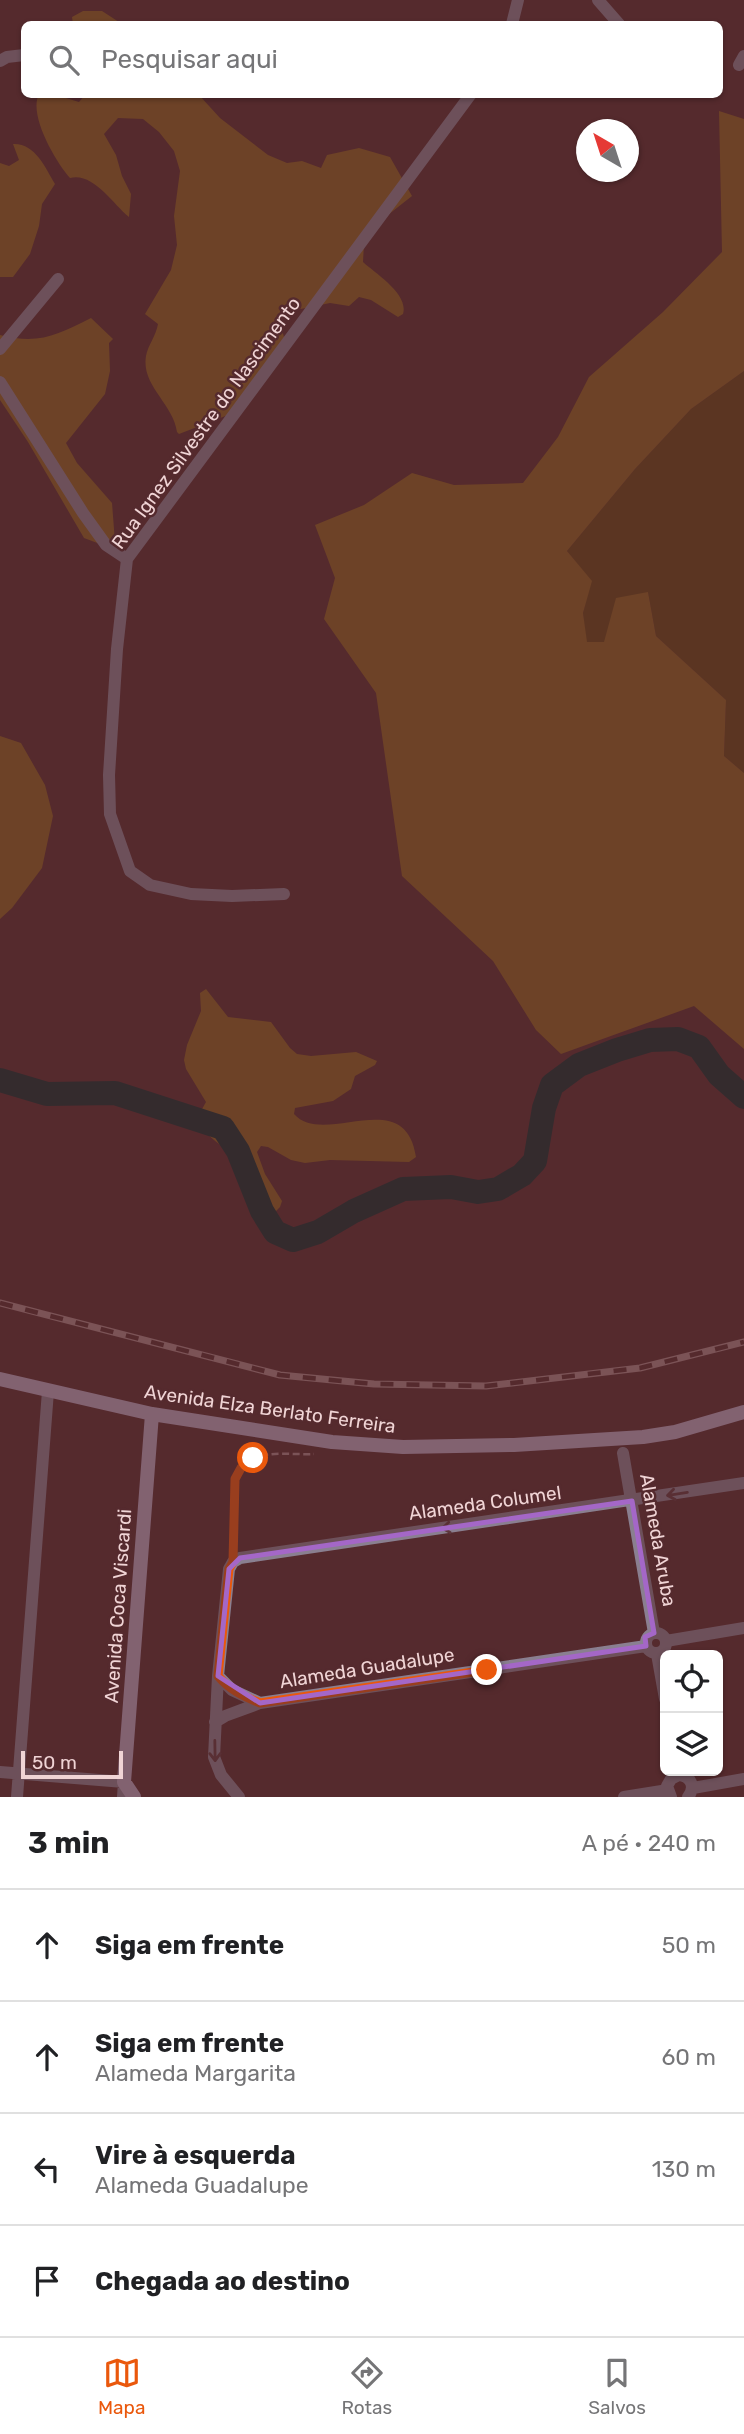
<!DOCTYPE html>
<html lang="pt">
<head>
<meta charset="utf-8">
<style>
  body { margin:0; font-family:Rubik,sans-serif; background:#f2f2f2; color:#202124 }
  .controls { position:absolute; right:21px; bottom:21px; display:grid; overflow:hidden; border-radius:10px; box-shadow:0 2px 5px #0004 }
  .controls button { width:63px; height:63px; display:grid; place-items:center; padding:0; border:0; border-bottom:2px solid #e0e0e0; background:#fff; color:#202124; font:35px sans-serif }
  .compass { position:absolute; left:576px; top:119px; width:63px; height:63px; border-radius:50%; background:#fff; box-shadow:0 2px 5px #0004; rotate:321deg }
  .scale { position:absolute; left:21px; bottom:18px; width:102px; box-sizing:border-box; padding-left:7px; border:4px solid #f0d4d5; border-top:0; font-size:19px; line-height:24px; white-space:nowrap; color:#f0d4d5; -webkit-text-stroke:5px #552a2e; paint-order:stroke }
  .stop { position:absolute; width:21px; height:21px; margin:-16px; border:5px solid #ea580c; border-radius:50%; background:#fff }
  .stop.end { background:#ea580c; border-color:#fff; box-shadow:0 2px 7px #0008 }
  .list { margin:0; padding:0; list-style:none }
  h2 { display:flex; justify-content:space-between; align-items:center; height:91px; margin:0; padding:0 28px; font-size:30px }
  h2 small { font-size:23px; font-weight:400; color:#757577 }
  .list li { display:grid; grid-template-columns:46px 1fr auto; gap:21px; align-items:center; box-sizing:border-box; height:112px; padding:0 28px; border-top:2px solid #e0e0e0 }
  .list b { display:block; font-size:26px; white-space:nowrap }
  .list p { margin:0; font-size:23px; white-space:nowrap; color:#757577 }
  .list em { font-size:23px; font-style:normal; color:#757577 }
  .icon { flex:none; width:38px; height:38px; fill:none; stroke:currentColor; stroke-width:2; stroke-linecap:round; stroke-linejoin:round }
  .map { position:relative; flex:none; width:744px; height:1797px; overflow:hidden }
  .search { position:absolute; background:#fff; box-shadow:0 2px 5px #0004; left:21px; right:21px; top:21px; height:77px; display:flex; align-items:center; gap:18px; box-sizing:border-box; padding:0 24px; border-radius:10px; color:#757577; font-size:26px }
  .sheet { height:539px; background:#fff }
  nav { display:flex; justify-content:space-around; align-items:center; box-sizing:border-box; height:98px; border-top:2px solid #e0e0e0; background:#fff; font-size:19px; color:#757577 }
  nav a { display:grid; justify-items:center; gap:4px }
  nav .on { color:#ea580c }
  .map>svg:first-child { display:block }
  .green { fill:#624416 }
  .forest { fill:#8a601f }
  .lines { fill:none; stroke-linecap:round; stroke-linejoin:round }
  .river { stroke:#0d2e2e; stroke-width:24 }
  .path { stroke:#a98689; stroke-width:2.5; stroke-dasharray:7 3.5; stroke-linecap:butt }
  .street { stroke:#8a7f90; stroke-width:12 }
  .secondary { stroke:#b8a6c2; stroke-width:14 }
  .rail-casing { stroke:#a88587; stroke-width:7 }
  .rail { stroke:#552a2e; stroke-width:4.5; stroke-dasharray:13; stroke-linecap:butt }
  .oneway { stroke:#5d373d }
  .route { stroke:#ea580c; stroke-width:9 }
  .marked { fill:none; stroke:#a467c7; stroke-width:5; stroke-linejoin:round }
  .labels { text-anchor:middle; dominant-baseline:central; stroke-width:5; stroke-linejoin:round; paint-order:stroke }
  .street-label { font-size:19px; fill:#f0d4d5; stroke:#552a2e }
</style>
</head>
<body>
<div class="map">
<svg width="744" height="1797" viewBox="0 0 744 1797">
  <rect width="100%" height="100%" fill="#552a2e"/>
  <path class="green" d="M744,371V773L724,756L726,700L656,636L648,592L604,643L586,642L583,613L591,581L567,551L635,469L691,409Z"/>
  <path class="forest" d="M83,11H102L122,24H73L72,17Z
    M39,94L56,95L79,102L85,95H199L220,118L268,155L287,163L302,161L321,168L327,155L359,148L390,157L412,196L379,222L364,244L363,262C376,274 409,294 403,314L398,317L371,300L359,297L349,306L330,303L286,312L280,307V322L285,341L228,415L179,434L177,432C173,403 141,386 146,356C148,345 156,336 158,324L145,314L171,270L177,245L174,216L180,171L174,151L159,132L143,119L118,118L104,134L116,155L122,176L131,194L129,217C112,203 93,172 70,178C56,162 28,115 39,94Z
    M719,111L744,119V371L691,409L635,469L567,551L592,581L583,613L587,642H604L616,598L648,592L656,636L726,700L724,756L744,773V1049L694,1006L561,1054L536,1030L493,961L402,876L376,693L324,619L335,578L315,525L364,505L412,473L454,485L523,483L558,437L589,377L663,312L722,252Z
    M13,144C35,143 45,167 55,184L42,204L39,226L30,254L13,277H0V163L9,166L19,160Z
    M91,318L113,339L109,343L110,371L105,394L66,443L77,463L112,503L115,542L100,544L84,538L28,442L0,400V335C39,345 57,335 91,318Z
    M0,736L21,743L45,785L53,816L42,868L12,908L0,919Z
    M206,989L228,1017L271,1022L290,1048L297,1054L311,1056L356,1052L377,1061L375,1065L355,1076L351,1089L333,1101L295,1108L294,1114C324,1148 405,1083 416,1157L409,1162L330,1160L305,1163L291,1160L268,1147L261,1146L257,1152L265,1174L282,1201L280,1207L273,1214C253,1199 251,1177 236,1158C226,1147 205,1137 200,1123C197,1115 203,1108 206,1102L186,1069L184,1060L187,1045L201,1011L200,993Z"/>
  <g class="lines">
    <path class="river" d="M0,1080L47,1094L115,1093L223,1128L238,1151L262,1211L275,1232L293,1240L318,1232L354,1211L403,1189L451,1187L478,1192L498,1189L522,1175L535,1161L544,1108L552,1085L579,1065L617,1050L650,1040L678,1039L699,1047L719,1075L744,1097"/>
    <path class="path" d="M233,1548C234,1522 226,1469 254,1458C271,1451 295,1455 314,1454"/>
    <path class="street" d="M598,0L619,24
      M512,24L518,0
      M0,61L7,57L24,55
      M739,65L744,56
      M0,349L58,279
      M0,382L83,513L106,545L127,559
      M284,894L232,896L191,894L150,885L130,871L110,814L109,775L117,649L127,559L471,94
      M623,1453L654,1633
      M646 1643a10 10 0 1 1 20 0a10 10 0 1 1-20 0Z
      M666,1641L744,1628
      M657,1654L665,1699
      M218,1676L232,1690L260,1703
      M215,1722L225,1716L260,1703L646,1646
      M0,1772L124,1782L123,1797
      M693,1788L744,1779
      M17,1797L48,1391
      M239,1797L221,1775L214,1757L218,1676L229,1569L233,1562L240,1558L744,1483
      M624,1797L668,1790
      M671,1797L667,1786L671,1779L679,1775C691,1776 696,1787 688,1797"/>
    <path class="secondary" d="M0,1379L152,1414L332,1442L403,1447L514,1445L643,1437L675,1432L744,1412
      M134,1797L124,1782L152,1414"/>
    <g class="rail-casing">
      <path id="rail" d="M0,1303L280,1375L374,1384L486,1386L640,1368L744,1342"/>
    </g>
    <use href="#rail" class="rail"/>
  </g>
  <defs><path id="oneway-shaft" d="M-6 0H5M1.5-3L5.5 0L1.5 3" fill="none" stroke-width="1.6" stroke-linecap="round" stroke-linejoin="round" transform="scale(1.75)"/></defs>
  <g class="oneway">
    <use href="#oneway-shaft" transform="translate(677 1494) rotate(171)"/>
    <use href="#oneway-shaft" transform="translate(452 1527) rotate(172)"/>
    <use href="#oneway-shaft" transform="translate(215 1751) rotate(89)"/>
  </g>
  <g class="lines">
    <path class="route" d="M253,1458L241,1468L235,1479L233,1562L229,1569L218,1676C230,1690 243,1696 260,1703L487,1670"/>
  </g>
  <path d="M0 0H744V1797H0ZM632,1501L654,1633L645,1637L646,1646L260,1703L218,1676L229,1569L240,1558Z" fill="#552a2e" fill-opacity=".55" fill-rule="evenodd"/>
  <path class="marked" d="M632,1501L654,1633L645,1637L646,1646L260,1703L218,1676L229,1569L240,1558Z"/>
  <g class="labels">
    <g class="street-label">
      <text transform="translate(206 423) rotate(-54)">Rua Ignez Silvestre do Nascimento</text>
      <text transform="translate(270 1409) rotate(8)">Avenida Elza Berlato Ferreira</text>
      <text transform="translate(485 1503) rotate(-8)">Alameda Columel</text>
      <text transform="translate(658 1540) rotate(80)">Alameda Aruba</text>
      <text transform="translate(118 1606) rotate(-86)">Avenida Coca Viscardi</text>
      <text transform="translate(367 1668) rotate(-9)">Alameda Guadalupe</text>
    </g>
  </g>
</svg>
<div class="controls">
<button><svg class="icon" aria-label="locate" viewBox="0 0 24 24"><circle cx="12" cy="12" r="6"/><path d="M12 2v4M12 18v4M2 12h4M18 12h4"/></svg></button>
<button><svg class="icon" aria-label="layers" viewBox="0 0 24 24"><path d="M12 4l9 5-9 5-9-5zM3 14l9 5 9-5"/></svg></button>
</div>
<svg class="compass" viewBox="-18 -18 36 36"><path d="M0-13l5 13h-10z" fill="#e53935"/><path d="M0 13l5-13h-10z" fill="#757577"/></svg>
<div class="scale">50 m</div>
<div class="stop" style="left:253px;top:1458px"></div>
<div class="stop end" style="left:487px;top:1670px"></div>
<div class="search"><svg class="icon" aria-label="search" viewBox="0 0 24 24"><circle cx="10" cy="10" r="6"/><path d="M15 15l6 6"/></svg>Pesquisar aqui</div>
</div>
<section class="sheet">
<h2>3 min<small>A pé · 240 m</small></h2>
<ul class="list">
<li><svg class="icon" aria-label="ahead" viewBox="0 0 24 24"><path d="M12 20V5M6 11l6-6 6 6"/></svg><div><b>Siga em frente</b></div><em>50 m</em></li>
<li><svg class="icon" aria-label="ahead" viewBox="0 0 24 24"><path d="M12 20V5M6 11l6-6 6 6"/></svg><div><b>Siga em frente</b><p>Alameda Margarita</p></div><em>60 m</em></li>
<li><svg class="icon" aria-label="left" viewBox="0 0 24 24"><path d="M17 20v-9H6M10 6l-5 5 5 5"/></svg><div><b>Vire à esquerda</b><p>Alameda Guadalupe</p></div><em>130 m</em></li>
<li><svg class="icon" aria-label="arrive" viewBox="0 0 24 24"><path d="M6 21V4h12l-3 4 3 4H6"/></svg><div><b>Chegada ao destino</b></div></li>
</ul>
</section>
<nav>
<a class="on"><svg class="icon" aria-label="map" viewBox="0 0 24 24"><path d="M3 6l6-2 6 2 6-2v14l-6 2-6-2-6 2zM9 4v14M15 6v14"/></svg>Mapa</a>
<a><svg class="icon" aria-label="directions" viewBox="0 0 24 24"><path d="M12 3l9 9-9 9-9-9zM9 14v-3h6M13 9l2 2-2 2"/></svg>Rotas</a>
<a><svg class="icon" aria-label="saved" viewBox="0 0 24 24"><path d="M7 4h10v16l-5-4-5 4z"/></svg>Salvos</a>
</nav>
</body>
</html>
